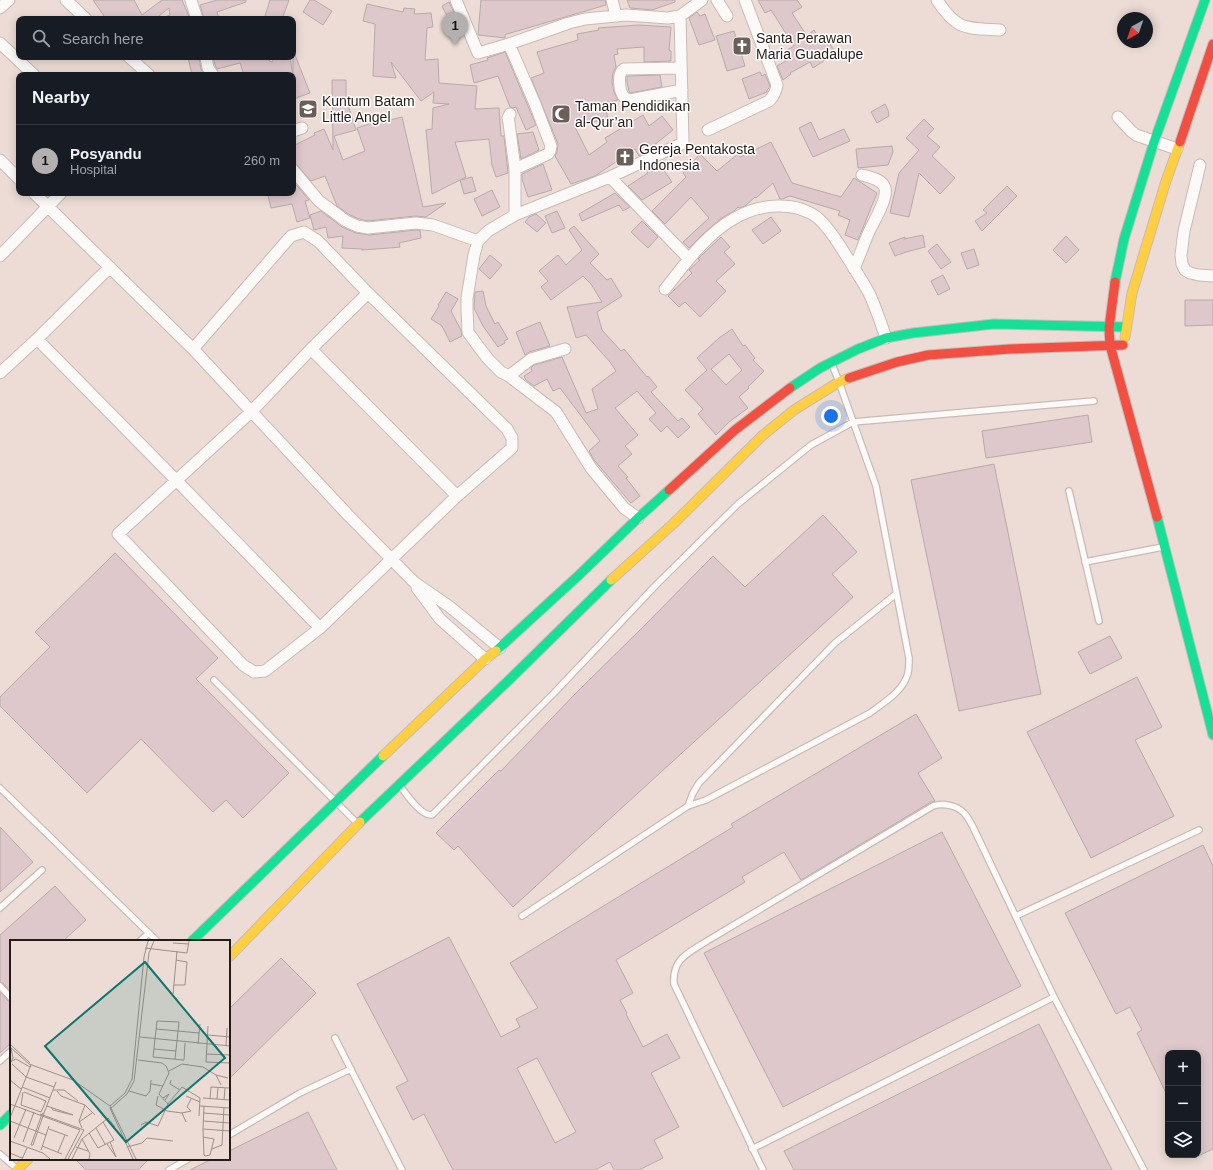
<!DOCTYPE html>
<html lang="en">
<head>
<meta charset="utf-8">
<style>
  body { margin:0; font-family:Arial,sans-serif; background:#242831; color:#f1f3f6 }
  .controls { position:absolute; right:12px; bottom:12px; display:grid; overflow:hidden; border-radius:8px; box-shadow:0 2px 10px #0003 }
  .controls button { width:36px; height:36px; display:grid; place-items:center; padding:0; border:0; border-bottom:1px solid #363941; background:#171b24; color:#f1f3f6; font:20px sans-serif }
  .compass { position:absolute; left:1117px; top:12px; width:36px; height:36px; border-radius:50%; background:#171b24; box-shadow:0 2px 10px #0003; rotate:220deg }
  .you { position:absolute; left:831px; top:416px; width:14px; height:14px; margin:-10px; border:3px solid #fff; border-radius:50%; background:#1a73e8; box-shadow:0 0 0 6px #1a73e833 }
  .badge { display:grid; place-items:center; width:26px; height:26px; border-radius:50%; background:#b5b0b0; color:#111; font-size:13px; font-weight:700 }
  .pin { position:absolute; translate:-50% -33px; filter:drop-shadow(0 1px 2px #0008) }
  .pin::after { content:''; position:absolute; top:21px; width:14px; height:12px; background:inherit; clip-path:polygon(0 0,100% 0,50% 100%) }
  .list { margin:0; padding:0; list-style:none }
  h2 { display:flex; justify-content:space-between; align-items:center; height:52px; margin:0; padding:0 16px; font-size:17px }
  h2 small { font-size:13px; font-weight:400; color:#9ea1a6 }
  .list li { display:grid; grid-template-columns:26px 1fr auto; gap:12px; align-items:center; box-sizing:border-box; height:72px; padding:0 16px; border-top:1px solid #363941 }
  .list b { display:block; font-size:15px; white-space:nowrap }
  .list p { margin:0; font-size:13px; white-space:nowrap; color:#9ea1a6 }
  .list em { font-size:13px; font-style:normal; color:#9ea1a6 }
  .icon { flex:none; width:22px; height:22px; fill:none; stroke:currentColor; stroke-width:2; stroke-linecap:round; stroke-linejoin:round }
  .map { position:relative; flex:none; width:1213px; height:1170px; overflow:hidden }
  .search { position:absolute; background:#171b24; box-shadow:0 2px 10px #0003; left:16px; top:16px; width:280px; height:44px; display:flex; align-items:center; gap:10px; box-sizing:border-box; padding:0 14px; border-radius:8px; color:#9ea1a6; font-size:15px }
  .panel { position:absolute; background:#171b24; box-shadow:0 2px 10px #0003; left:16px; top:72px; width:280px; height:124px; border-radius:8px }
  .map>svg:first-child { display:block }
  .building { fill:#dec8cb; stroke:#b7aaa9; fill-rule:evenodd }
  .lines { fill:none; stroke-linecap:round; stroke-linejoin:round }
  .lane-casing { stroke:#c8bbb6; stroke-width:8 }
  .street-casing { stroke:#c8bbb6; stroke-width:13 }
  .fast-casing { stroke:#c8bbb6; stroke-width:11 }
  .slow-casing { stroke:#c8bbb6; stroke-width:11 }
  .jam-casing { stroke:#c8bbb6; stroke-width:11 }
  .lane { stroke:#fcfaf9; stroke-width:5.5 }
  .street { stroke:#fcfaf9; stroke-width:11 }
  .fast { stroke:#16e098; stroke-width:9 }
  .slow { stroke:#ffcf43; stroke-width:9 }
  .jam { stroke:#f24e42; stroke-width:9 }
  .labels { text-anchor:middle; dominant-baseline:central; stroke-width:3; stroke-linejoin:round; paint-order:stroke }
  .poi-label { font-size:14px; fill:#261c17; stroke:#fff; text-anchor:start }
  .inset-road { fill:none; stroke:#9d8f89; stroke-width:1 }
  .view { fill:#0f766e; fill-opacity:0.15; stroke:#0f766e; stroke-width:2 }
  .inset-edge { fill:none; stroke:#261c17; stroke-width:2 }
</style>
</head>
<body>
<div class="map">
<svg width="1213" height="1170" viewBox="0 0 1213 1170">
  <rect width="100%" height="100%" fill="#ecdcd5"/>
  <path class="building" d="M93,0H134L142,15L162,0H182L190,19H165V17L170,15L169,8L155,19H106Z
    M217,0H246V2L217,12L219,19H204L200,5Z
    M270,0H289L282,19H264Z
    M310,0H314L332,11L323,25L303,12Z
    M481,0H605L606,5L507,34L505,35V38L478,35Z
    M627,0H675V2L652,10L630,8Z
    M758,0H797L802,7L792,13L807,36L814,30L822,43L827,40L836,53L813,68L810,62L790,73L791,74L783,80L777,66L786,61L782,53L794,46L771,10L765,13Z
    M449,2L456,17L449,20L442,6Z
    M367,4L403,12L404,8L415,9L414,14L431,13L433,27L427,28L425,60L438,59L439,83L477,86L475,109L499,108L501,136H504L508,173L496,177L492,165L489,139L455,142L466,177L432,194L426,130L432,129L433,108L449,104L433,103L434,92L421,101L391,62L396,78L373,76L375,24L363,21Z
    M697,12L700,16L705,14L715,40L699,45L689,18Z
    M639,25L671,27L669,50L671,51V61L644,62V47L617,49L618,54L614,55L616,67L613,73L612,82L614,92L618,100L604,103L608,118L575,127L589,155L607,142L605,138L643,115L649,126L662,116L673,130L649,149L651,150L639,156L635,149L595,176L571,184L555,156L557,152L558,144L531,78L544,73L537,52L578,40L577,34L599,30L598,28Z
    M734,31L745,66L727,71L716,36Z
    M293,50L310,93L293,99Z
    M505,52L536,125L526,130L516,107L513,108L510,107L498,76L474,83L470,65L488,60L487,58Z
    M188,57H199L201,69L204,75H192Z
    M213,57H270L269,61L272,62L275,57H290L293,75H244L240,63L217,69L215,65Z
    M760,72L762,76L765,74L770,86L769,88L767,90V92L749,99L742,79Z
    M660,75L662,87L630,93L629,91L627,82V76Z
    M332,80H346V99L356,130L334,136L343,160L365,151L357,128L381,120L382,122L402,117L423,207L446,203L426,217L415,216L368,221L359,219L350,215L337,206L325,176L311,181L298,166L293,163V146L315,135L314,133L324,129L333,150Z
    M885,104L888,110L889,116L877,123L871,112Z
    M924,119L934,129L927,136L940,147L932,156L955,178L940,194L919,173L909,217L890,213L899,173L919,150L906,138Z
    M811,122L819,140L844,129L850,141L813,157L799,128Z
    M533,132L539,150L521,159L517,134Z
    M771,142L792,183L841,197L854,178L877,193L858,240L845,235L850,220L838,215L840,211L790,196L782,199H780L773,183L756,198L755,197L745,206L739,208L738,207L734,211L720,219L701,236L689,248L683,242L709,218L691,197L665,224L652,211L686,177L683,173L700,154L717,171L738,154L740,157Z
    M892,146L893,152L888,165L858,168L856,149Z
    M658,162L672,182L642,200L628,186L648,173L645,168Z
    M543,164L552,190L528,197L522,179V174Z
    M472,177L476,191L464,194L460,180Z
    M293,181L309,200L305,201L310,218L297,222L292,204L271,208L268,195L280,193H293Z
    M1007,186L1017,196L982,231L975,221L987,213L983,210Z
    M492,190L500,207L482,216L474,199Z
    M615,193L630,207L623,211L619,205L582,221L579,214Z
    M321,211L342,227L356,233L369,235L416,230H420L421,238L399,243L400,247L389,248L362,250V249L342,248L343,236L328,238L326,227L314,230L310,215Z
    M557,211L565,228L552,233L545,216Z
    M536,214L546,223L537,232L525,222L529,217Z
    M771,217L781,231L763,244L752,230Z
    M642,221L658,237L648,248L631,232Z
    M574,226L599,254L590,263L607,280L611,278L622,296L597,312L602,330L621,351L624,349L647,377L648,376L657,387L651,392L678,421L682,418L690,427L678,438L667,426L661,432L649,419L656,413L637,391L615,408L638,435L625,446L632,454L618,466L628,477L626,478L640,496L631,503L594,460L589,451L600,441L560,388L553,391L547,379L534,386L526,380L524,376L532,371L531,368L534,365L562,357L586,413L598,409L592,389L616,371L610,362L586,335L576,338L567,307L602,302L591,284L583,276L551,300L541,287L548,281L539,271L558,255L566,265L582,250L569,230Z
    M923,235L925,247L906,252L895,256L889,243L905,237L904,239Z
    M1066,236L1079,250L1066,263L1053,250Z
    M721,237L730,247L724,252L735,264L716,281L726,291L700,317L685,302L679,307L668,296L692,273L689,270L700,260L698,259L702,255Z
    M937,244L951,262L941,269L928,251Z
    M974,249L979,265L967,269L961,253Z
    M490,255L502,265L490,279L479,269Z
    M943,275L950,289L938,295L931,281Z
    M483,291L486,306L495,324L498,322L508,339L504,341L505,343L498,347L483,326L474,308L475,292Z
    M446,292L458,299L451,311L461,330L462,336L450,342L442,326L431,319L439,306L438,305Z
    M1185,300H1213V325L1185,326Z
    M540,322L550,346L529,352L525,355L516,332Z
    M732,329L743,346L745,345L755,358L753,360L764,371L748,387L749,388L739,397L748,408L729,422L716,435L698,414L703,409L685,390L707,370L697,358L719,338ZM729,354L742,370L726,385L711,369Z
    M1088,415L1092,442L986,458L982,431Z
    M994,464L1041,694L959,711L911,480Z
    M823,515L857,552L832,574L853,597L513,907L458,846L454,850L436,833L499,770L501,771L576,693L643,627L713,556L745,587Z
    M115,553L218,658L196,679L289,773L243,818L226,800L213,812L141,739L87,793L0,706V697L50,647L35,632Z
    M1110,636L1122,658L1090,674L1078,652Z
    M1137,677L1162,727L1135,740L1174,816L1091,858L1027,732Z
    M916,714L942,758L918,773L935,801L931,802L801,880L784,852L742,877L745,882L616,960L633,993L620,1000L627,1013L626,1014L643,1047L667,1034L680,1058L651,1073L679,1127L654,1140L663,1158L639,1170H614L610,1162L595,1170H453L424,1114L413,1120L396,1087L408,1081L357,984L449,937L501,1037L520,1027L516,1019L538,1008L510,963L733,827L731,824ZM537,1058L576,1132L555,1143L517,1068Z
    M0,827L33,862L0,892Z
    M942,832L1021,986L783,1107L704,953Z
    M1203,845L1213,866V1149L1198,1156V1053H1168V1097L1137,1033L1142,1030L1130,1007L1116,1014L1065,913Z
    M55,886L86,920L63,941H11V992L3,983L0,982V935Z
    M281,958L316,993L229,1079V1009Z
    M0,992L8,1001L11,1002V1043L0,1053Z
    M1039,1024L1112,1170H794L784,1151Z
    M308,1112L337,1170H190L212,1159H229V1151Z
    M75,1159H149L138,1170H86Z"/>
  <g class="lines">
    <g class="lane-casing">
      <path id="lane" d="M1069,491L1099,621
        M1085,562L1163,547
        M214,680L357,823
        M399,785C407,794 419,815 432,815L555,692L657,584L738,504L811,445L853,422L1094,401
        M0,788L157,941
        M688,806L693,793L699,783L835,643L896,594
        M0,908L42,870
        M522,916L688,806L706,800L870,713C884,702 903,692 908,673C909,668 909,663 909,658L876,486L839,382L832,364
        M1016,916L1199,830
        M140,941L149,933
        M0,986L11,998
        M335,1038L402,1170
        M0,1061L11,1051
        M229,1135L300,1093L351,1069
        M752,1149L1054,997
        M0,1154L16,1168
        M169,1170L188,1159
        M763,1170L674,984C672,958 689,953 707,941L933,806C942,803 957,805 964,813C968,817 970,822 973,827L1054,997L1144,1170"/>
    </g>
    <g class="street-casing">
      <path id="street" d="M66,0L86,19
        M191,0L197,19
        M456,0L478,53L509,44L569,23L585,19L626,15L668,18L680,16L702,0
        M612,0L616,15
        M717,0L727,16
        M937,0C957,31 966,28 1000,30
        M0,8L9,0
        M0,43L34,75
        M509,44L535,104L551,146L550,151L548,154L515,169
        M129,57L149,75
        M206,57L208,68L213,75
        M681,68L624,69C617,73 619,91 624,97C626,99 627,99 630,100L682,90
        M510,114L508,118L509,123L515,169V215
        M1118,117L1131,131L1136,135L1177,149
        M708,130L769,101C774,96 776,92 777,85L745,0
        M293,131L302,128
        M0,160L19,179
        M1200,165L1184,231L1181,255L1182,264L1185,270L1190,273L1199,275L1213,276
        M293,170L319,201L346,221L357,226L368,228L416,223L433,225L478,241
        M610,177L689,259
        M34,193L193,349L349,516L414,582L450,607L500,648
        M0,256L61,193
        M854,269C859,257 863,246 868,234C872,224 888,200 885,188C882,179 870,177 862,175
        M665,289C685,264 706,234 735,218C759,204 795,200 818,218C828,227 835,238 842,249C851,264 861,278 869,293C876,308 881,323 886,338
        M37,339L177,481L320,628
        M193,349L291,236L304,232L318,241L368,293L507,429L512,438V448L457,496L320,628L265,671L254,672L243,665L118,534L252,411L311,349L368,293
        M311,349L457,496
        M0,373L37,339L110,267
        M509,376L531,359L565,349
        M638,518L624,508L591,468L556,412L509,376L501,372L489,360L478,346L468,332L467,309V298L474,255L478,241L488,231L515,215L610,177L683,143L680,16
        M417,588L440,619L485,659"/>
    </g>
    <g class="fast-casing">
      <path id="fast" d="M1115,282L1124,239L1154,142L1205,0
        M790,388L820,368L858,349L886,338L913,333L994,324L1126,327
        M1157,517L1213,735
        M496,651L578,576L638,518L669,490
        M360,822L508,681L611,580
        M192,941L383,756
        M0,1125L11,1114"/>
    </g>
    <g class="slow-casing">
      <path id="slow" d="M1125,337L1132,293L1166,181L1180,142
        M611,580L674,523L763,435L794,410L839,382L849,378
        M383,756L485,659L496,651
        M229,957L360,822
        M17,1170L28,1159"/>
    </g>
    <g class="jam-casing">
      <path id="jam" d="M1180,142L1213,44
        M1115,282L1109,328L1110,345L1157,517
        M849,378L897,362L928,355L1010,349L1123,345
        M669,490L735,430L790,388"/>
    </g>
    <use href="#lane" class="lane"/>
    <use href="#street" class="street"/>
    <use href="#fast" class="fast"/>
    <use href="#slow" class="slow"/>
    <use href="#jam" class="jam"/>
  </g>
  <defs>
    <g id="church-square" transform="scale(1)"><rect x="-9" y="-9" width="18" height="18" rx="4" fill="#6b5f5a" stroke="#fff"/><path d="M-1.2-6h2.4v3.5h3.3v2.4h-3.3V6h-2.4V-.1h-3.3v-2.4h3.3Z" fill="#fff"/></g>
    <g id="school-square" transform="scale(1)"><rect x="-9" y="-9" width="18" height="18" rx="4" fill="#6b5f5a" stroke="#fff"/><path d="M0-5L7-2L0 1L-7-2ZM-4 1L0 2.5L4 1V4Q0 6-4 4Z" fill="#fff"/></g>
    <g id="mosque-square" transform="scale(1)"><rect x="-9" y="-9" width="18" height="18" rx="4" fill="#6b5f5a" stroke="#fff"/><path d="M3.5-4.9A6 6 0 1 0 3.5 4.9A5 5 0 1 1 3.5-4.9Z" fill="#fff"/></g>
  </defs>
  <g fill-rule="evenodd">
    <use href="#church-square" x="742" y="46"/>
    <use href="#school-square" x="308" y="109"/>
    <use href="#mosque-square" x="561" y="114"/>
    <use href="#church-square" x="625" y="157"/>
  </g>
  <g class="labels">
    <g class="poi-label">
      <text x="756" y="38">Santa Perawan<tspan x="756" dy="16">Maria Guadalupe</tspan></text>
      <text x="322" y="101">Kuntum Batam<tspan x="322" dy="16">Little Angel</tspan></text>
      <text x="575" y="106">Taman Pendidikan<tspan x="575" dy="16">al-Qur’an</tspan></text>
      <text x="639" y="149">Gereja Pentakosta<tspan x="639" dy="16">Indonesia</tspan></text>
    </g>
  </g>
  <g transform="translate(10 940)">
    <rect width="220" height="220" fill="#ecdcd5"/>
    <path class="inset-road" d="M163,3L179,4M135,8L177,13L179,1M164,45H175L177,22L166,20M163,54L167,11M198,86L196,122L220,123M146,89L189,93M198,95L220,97M130,97L220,106M0,104L20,123M188,104L190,84M216,106L217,88M0,107L19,124L63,140L100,166L126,219M144,109L166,111M196,114L220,115M165,119L169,82L147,81L143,117L173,120H174L175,103M128,120L152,123L156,126L159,133L149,154L158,164M2,121L6,119L20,127M0,124L3,118L1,108M2,124L16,137L44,147M159,131L172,124L193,127L206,135L211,145M206,135L218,138M0,140L11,149M161,140L160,144L170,150M141,144L153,146M12,147L40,158M43,150H54L68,161M47,151L51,156L75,165L85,175M119,151L136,156L140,151L141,140M13,152L11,165L31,172L36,161M14,152L36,161M148,156L146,165L157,171L172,173L176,182M176,156L190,162M153,158L159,154L155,160M193,158L220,160M200,159L201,147L220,148M207,159L208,147M214,160L215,148M0,164L70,190L55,219M37,166L63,175M100,166L115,153L122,139L134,17L138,1M190,166L220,168M41,167L43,170L63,175M100,168L123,219M100,169L117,154L124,141L139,13L144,1M34,173L23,205H21L32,174ZM34,173L46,142M172,173L181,171L177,167L181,159M193,173L220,175M30,174L74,190L58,219M0,178L21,125M0,181L36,195M193,181L220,183M69,182L82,173M131,185L136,182L148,186L158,164L172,147L190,158L189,176M72,188L69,181L75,165M86,188L95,204M39,189L58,196M193,189L220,191M79,193L88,208L104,200L93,182M193,197L204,199L200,215L195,216L194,215L193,189L194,166M4,198L16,169M72,199L80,214L79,219M0,201L33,213L40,219M13,202L24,172M100,202L106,217M97,204L106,217M32,206L52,214M66,207L78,211M117,207L132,203L137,198L163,201M202,209L212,205L214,167M31,210L39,186M48,212L55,195M0,213L12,218M12,219L17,208M62,219L72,199L98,178L105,187"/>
    <path class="view" d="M135,22L215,118L116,202L35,106Z"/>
    <rect width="220" height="220" class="inset-edge"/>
  </g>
</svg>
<div class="controls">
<button>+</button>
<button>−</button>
<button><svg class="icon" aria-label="layers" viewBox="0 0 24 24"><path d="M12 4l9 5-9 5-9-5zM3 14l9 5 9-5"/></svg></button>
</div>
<svg class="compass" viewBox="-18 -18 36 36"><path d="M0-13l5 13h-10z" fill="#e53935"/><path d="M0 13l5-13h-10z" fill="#9ea1a6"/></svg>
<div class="you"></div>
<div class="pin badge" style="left:455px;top:45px">1</div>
<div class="search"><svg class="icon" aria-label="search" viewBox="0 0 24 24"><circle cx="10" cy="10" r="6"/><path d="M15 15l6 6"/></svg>Search here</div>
<section class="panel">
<h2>Nearby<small></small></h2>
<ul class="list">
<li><span class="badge">1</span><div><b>Posyandu</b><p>Hospital</p></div><em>260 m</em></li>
</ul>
</section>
</div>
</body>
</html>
